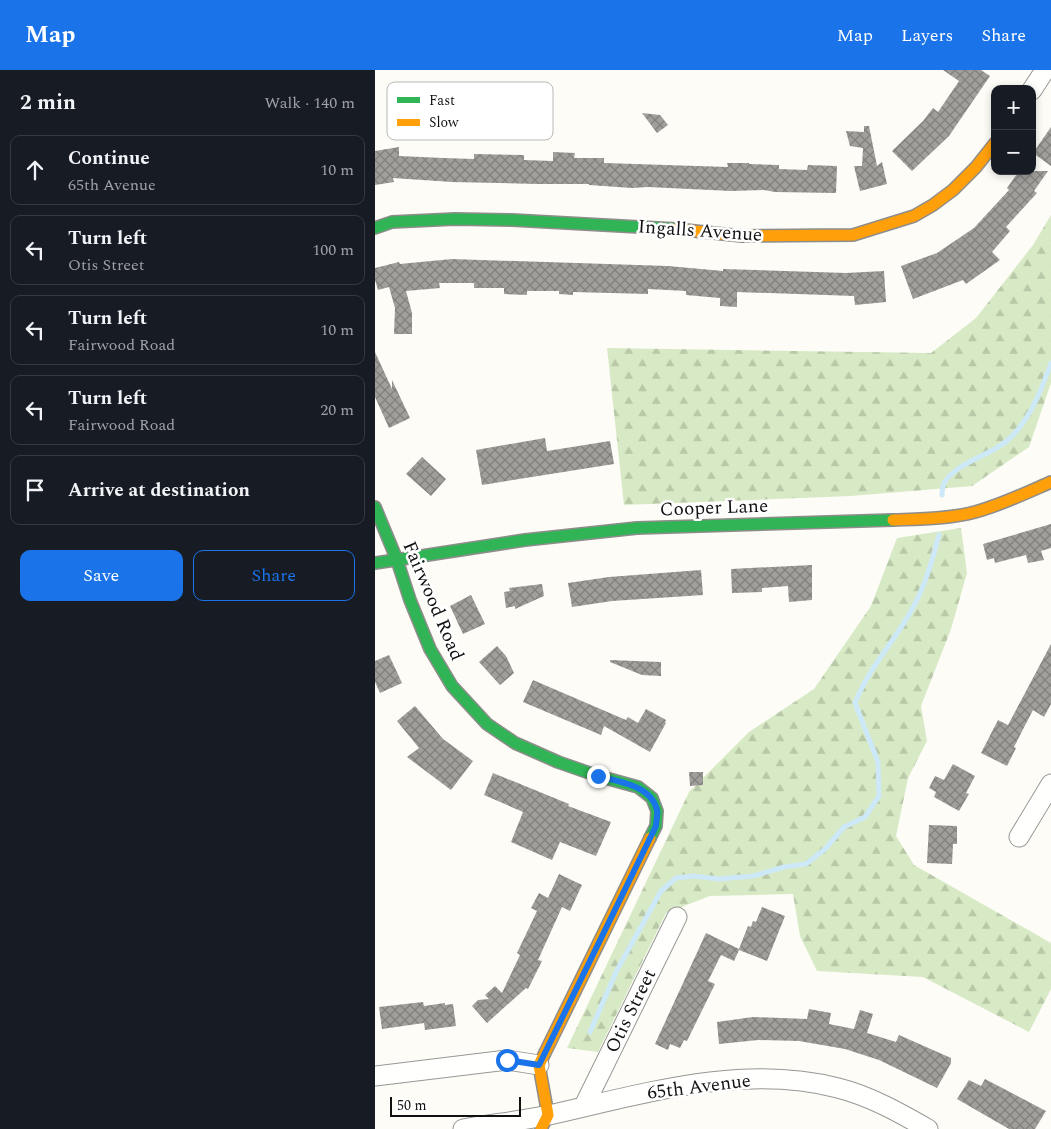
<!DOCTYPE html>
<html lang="en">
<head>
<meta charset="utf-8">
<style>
  body { margin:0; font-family:Spectral,serif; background:#242831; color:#f1f3f6 }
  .controls { position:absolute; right:15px; top:15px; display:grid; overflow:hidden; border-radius:10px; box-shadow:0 2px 8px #0003 }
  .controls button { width:45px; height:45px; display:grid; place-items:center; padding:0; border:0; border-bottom:1px solid #363941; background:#171b24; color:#f1f3f6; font:25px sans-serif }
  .scale { position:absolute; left:15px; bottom:12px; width:131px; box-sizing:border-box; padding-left:5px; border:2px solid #111; border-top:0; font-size:14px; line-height:18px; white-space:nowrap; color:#111; -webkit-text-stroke:4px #fff; paint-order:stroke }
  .stop { position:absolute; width:15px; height:15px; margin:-11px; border:4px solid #1a73e8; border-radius:50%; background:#fff }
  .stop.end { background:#1a73e8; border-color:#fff; box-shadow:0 1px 5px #0008 }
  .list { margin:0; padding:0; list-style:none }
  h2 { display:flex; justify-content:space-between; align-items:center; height:65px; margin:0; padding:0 20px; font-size:21px }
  h2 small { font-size:16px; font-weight:400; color:#9ea1a6 }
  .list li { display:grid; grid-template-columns:32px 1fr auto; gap:15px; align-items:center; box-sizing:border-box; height:70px; margin:0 10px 10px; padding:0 10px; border:1px solid #363941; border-radius:10px }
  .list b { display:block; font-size:19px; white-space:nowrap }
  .list p { margin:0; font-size:16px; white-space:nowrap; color:#9ea1a6 }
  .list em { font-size:16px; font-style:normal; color:#9ea1a6 }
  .actions { display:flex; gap:10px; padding:15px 20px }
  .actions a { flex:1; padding:11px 0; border:1px solid #1a73e8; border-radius:10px; text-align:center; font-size:18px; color:#1a73e8 }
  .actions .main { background:#1a73e8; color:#fff }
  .icon { flex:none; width:28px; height:28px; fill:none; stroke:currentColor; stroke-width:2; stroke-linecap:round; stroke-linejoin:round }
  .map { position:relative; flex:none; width:676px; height:1059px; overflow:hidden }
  header { display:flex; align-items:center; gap:30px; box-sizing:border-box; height:70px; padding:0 25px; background:#1a73e8; color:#fff }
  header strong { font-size:24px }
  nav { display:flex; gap:28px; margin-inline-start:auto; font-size:18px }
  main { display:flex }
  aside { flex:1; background:#171b24 }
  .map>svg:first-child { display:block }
  .forest { fill:url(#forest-firs) }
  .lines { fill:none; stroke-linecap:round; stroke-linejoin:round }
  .stream { stroke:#cde8f7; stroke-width:5 }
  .building { fill:url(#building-cross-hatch) }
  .street-casing { stroke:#979795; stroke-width:21 }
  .fast-casing { stroke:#8e8d8b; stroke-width:14 }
  .slow-casing { stroke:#8e8d8b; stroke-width:14 }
  .street { stroke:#fffffe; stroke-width:19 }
  .fast { stroke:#30b455; stroke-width:11 }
  .slow { stroke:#ff9f0a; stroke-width:11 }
  .route { stroke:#1a73e8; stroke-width:6 }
  .labels { text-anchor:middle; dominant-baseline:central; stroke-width:5; stroke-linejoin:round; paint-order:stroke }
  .street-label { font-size:19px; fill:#111; stroke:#fff }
  .key { fill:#fff; stroke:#b8b8b8; stroke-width:1 }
  .key-label { font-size:14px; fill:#111 }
</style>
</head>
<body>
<header>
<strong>Map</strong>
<nav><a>Map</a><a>Layers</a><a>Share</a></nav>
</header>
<main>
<aside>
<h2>2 min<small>Walk · 140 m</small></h2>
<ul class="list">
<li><svg class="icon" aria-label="ahead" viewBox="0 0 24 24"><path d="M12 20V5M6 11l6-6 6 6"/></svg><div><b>Continue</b><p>65th Avenue</p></div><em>10 m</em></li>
<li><svg class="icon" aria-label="left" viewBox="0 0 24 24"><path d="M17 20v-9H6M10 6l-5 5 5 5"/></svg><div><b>Turn left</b><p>Otis Street</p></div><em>100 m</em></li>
<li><svg class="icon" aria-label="left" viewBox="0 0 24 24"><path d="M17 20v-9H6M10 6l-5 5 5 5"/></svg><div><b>Turn left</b><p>Fairwood Road</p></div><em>10 m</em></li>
<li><svg class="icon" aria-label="left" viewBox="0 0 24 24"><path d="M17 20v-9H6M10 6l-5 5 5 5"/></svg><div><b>Turn left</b><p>Fairwood Road</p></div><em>20 m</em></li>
<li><svg class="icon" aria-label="arrive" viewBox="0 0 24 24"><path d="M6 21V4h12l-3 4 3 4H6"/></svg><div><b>Arrive at destination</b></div></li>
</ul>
<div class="actions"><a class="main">Save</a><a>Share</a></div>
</aside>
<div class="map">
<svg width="676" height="1059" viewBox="0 0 676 1059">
  <defs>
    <pattern id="forest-firs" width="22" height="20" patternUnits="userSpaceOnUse" patternTransform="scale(1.25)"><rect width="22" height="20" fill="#d8eac5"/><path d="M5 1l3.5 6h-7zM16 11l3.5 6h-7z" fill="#b8c8a8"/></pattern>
    <pattern id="building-cross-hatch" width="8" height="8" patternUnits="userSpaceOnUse" patternTransform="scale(1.25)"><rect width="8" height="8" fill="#a19f9c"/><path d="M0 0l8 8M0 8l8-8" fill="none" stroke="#82807e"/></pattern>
  </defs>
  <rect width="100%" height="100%" fill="#fdfcf7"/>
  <path class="forest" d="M676,145V313L654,377L597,416L476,426L249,435L232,278L556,283L601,248L658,175Z
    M586,458L592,503L576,559L546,636L552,671L533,708L521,766L539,795L676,873V919L654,962L548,907L442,901L425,866L418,824L335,826L291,843L223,982L192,978L314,722L374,662L439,619L496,536L522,468Z"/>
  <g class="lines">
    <path class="stream" d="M567,425C567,419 568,414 571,410C585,391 621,384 638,365C657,345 667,318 676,293
      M215,962L242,900L286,821L301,808L319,806L344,809L378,806L409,797L431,794L450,779L469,757L490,747L504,726L503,692L480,633C493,599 519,572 536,541C550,517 557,491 564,465"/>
  </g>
  <path class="building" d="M568,0H606L615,6L574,66L537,101L517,81L548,51L558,38L563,42L580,17L584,11Z
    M267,43L285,45L293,55L282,63Z
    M489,56H494L502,96L507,92L512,114L485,121L479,96H487L488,78L475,76L471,61L489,62Z
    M676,57V96L658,83Z
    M24,77V86L68,88L99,89V84L149,85V90L178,91V82L200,83L199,88H229V93L353,97L352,93H374V94L404,95V99L432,100L433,95L462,96L461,123L400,122L389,120L356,121L273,117L257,118L214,115V114H163L77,112L18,108L19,112L0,115V81Z
    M644,101H673L659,121L662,123L631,157L635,161L617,182L625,190L591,214L588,210L538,229L526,196L562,183L599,158L634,120L632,118Z
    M77,189L293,196L348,201V199L471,203L509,201L511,232L480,235L479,226L362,222V237L345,236V228L311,225V221L273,219V224L198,222V225L184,224V221H152V225L129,224V218H99V213H64L65,218L31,221L37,243V264H19L20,238L14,217L3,220L0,210V198L24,192L25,194Z
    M0,282L17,319V310L35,348L14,358L0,327Z
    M170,368L172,381L235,371L239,394L107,415L101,380Z
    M47,387L71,409L56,426L31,404Z
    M676,454V478L666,481L669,490L653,493L651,485L620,493L619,488L612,490L608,474Z
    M437,495V530L414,532L413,516L387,518V522L357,523L356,499Z
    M326,500L328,525L237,531L197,537L193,513L234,507Z
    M167,514L169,526L140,539V536L131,538L129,522L135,521L134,518Z
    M96,525L110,554L88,564L75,536Z
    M676,574V634L669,647L658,640L639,677L641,678L632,696L606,683L623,650L633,655Z
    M122,576L131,586L139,603L125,615L104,592Z
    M14,585L27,613L5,623L0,612V591Z
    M235,590L286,592V606L267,605L235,592Z
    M158,610L251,650L253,647L263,653L271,639L291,650L290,652L291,653L275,682L229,656L226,665L148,632Z
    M40,636L68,669L98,691L76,720L32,687L44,678L22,651Z
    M578,694L600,706L591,723L594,724L584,741L559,727L561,722L554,718L560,706L569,710Z
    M314,702H328V715L315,716Z
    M118,703L194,734L193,736L236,752L221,786L185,772L177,790L136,772L148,742L109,725Z
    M554,755L582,756V774H578L577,794L552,793Z
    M184,804L207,815L195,841L187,837L163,890L167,891L153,919L151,918L112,953L97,936L103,930L114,929L110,925L120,916L127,923L145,885L142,883L162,841L156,838L164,823L173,828Z
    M387,837L410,846L392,891L364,880L359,891L346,885L333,911L340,914L312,971L309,970L305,978L295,974L293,980L280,974L331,863L364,879L373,856L376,857L378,851L381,852Z
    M48,932L49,936L70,933V935L78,934L81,956L50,960L49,953L7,959L4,937Z
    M434,939L456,943L454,954L479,959L485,940L498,944L492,963L521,972L524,965L576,988V993L562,1018L504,990L470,979L424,971L383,970L344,974L342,952L378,947L432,949Z
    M610,1009L671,1041L660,1059H634L582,1029L594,1010L606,1016Z"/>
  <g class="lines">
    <g class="street-casing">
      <path id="street" d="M657,20L670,0
        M644,767L676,714
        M0,1006L132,990L164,995
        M209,1036L302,847
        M88,1059C116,1054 146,1051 174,1045C268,1024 367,993 463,1018C495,1026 525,1043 553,1059"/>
    </g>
    <g class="fast-casing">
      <path id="fast" d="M0,158L17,152L80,149L137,150L301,159
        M0,437L22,490L35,530L55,579L77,616L112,654L140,673L183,692L223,706L263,717L277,728L282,741L281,756L275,768
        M0,493L150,470L262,458L518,450"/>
    </g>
    <g class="slow-casing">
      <path id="slow" d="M301,159L367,166L478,165L539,146L558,135L578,120L601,97L620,73
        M518,450C544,449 574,449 600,442C626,435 651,423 676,412
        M166,1059L173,1045L164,995L275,768"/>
    </g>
    <use href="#street" class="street"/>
    <use href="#fast" class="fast"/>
    <use href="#slow" class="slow"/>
  </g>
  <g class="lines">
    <path class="route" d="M132,990L164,995L281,756C281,751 283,745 282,740C276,715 244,712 223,706"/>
  </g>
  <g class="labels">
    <g class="street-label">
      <text transform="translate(325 161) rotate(4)">Ingalls Avenue</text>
      <text transform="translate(339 438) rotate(-2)">Cooper Lane</text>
      <text transform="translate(58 531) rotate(67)">Fairwood Road</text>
      <text transform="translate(256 941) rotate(-64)">Otis Street</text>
      <text transform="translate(324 1017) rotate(-7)">65th Avenue</text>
    </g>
  </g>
  <rect x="12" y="12" width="166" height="58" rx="8" class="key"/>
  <rect x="22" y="27" width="23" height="6" fill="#30b455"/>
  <rect x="22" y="49" width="23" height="7" fill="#ff9f0a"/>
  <g class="key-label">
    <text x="54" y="35">Fast</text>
    <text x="54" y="57">Slow</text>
  </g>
</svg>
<div class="controls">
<button>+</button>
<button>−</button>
</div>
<div class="scale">50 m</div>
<div class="stop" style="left:132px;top:990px"></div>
<div class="stop end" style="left:223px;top:706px"></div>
</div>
</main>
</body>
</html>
